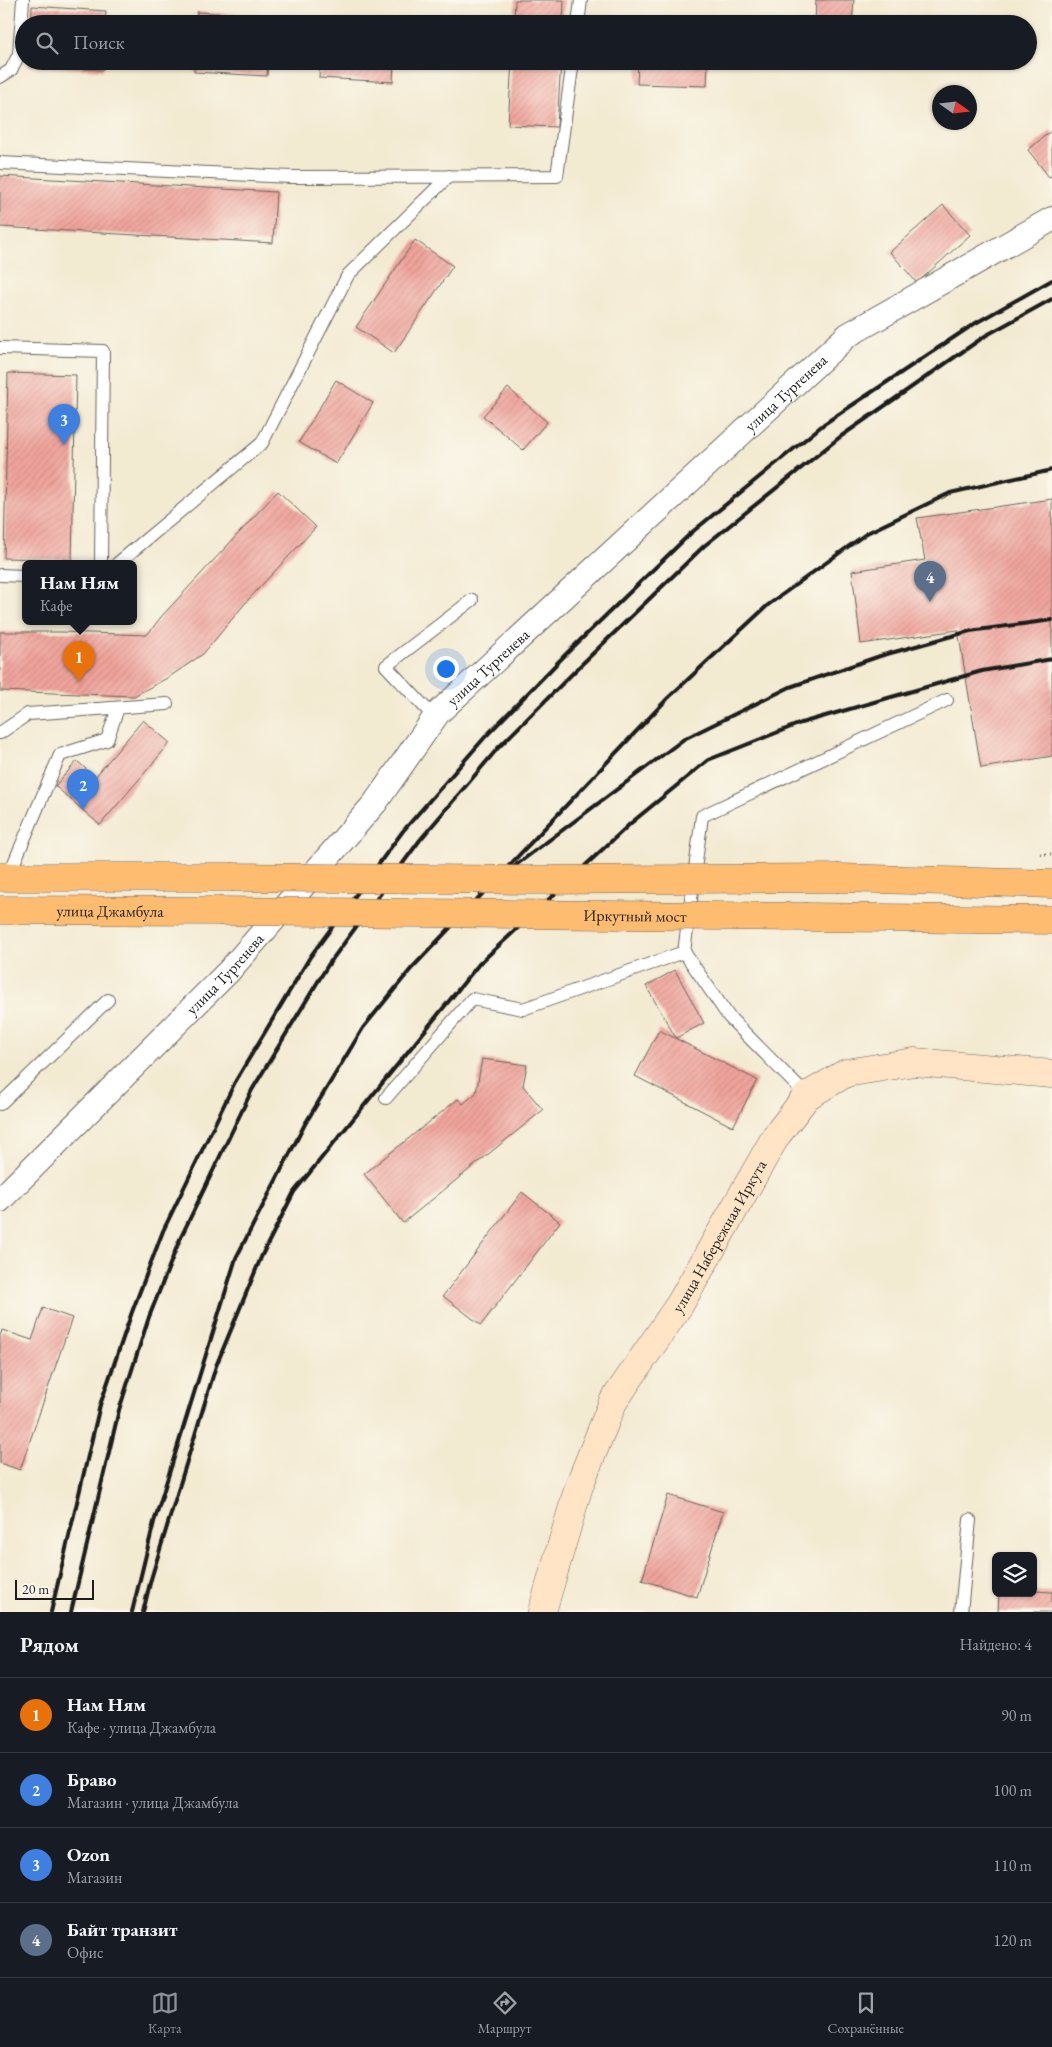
<!DOCTYPE html>
<html lang="ru">
<head>
<meta charset="utf-8">
<style>
  body { margin:0; font-family:"EB Garamond",serif; background:#20242c; color:#f1f3f6 }
  .controls { position:absolute; right:15px; bottom:15px; display:grid; overflow:hidden; border-radius:8px; box-shadow:0 1px 4px #0004 }
  .controls button { width:45px; height:45px; display:grid; place-items:center; padding:0; border:0; border-bottom:1px solid #363941; background:#171b24; color:#f1f3f6; font:25px sans-serif }
  .compass { position:absolute; left:932px; top:85px; width:45px; height:45px; border-radius:50%; background:#171b24; box-shadow:0 1px 4px #0004; rotate:104deg }
  .scale { position:absolute; left:15px; bottom:12px; width:79px; box-sizing:border-box; padding-left:5px; border:2px solid #1c1c1c; border-top:0; font-size:14px; line-height:18px; white-space:nowrap; color:#1c1c1c; -webkit-text-stroke:4px #fbf7ec; paint-order:stroke }
  .you { position:absolute; left:445px; top:668px; width:18px; height:18px; margin:-12px; border:4px solid #fff; border-radius:50%; background:#1a73e8; box-shadow:0 0 0 8px #1a73e833 }
  .badge { display:grid; place-items:center; width:32px; height:32px; border-radius:50%; background:#8c9099; color:#fff; font-size:16px; font-weight:700 }
  .pin { position:absolute; translate:-50% -41px; filter:drop-shadow(0 1px 2px #0008) }
  .pin::after { content:''; position:absolute; top:26px; width:18px; height:15px; background:inherit; clip-path:polygon(0 0,100% 0,50% 100%) }
  .popup { position:absolute; left:22px; top:560px; width:115px; height:65px; box-sizing:border-box; display:grid; place-content:center; border-radius:8px; background:#171b24; filter:drop-shadow(0 1px 4px #0005); font-size:16px; white-space:nowrap; color:#9ea1a6 }
  .popup b { font-size:19px; color:#f1f3f6 }
  .popup::after { content:''; position:absolute; left:50%; top:100%; margin-left:-10px; border:10px solid transparent; border-top-color:#171b24 }
  .list { margin:0; padding:0; list-style:none }
  h2 { display:flex; justify-content:space-between; align-items:center; height:65px; margin:0; padding:0 20px; font-size:21px }
  h2 small { font-size:16px; font-weight:400; color:#9ea1a6 }
  .list li { display:grid; grid-template-columns:32px 1fr auto; gap:15px; align-items:center; box-sizing:border-box; height:75px; padding:0 20px; border-top:1px solid #363941 }
  .list b { display:block; font-size:19px; white-space:nowrap }
  .list p { margin:0; font-size:16px; white-space:nowrap; color:#9ea1a6 }
  .list em { font-size:16px; font-style:normal; color:#9ea1a6 }
  .icon { flex:none; width:28px; height:28px; fill:none; stroke:currentColor; stroke-width:2; stroke-linecap:round; stroke-linejoin:round }
  .map { position:relative; flex:none; width:1052px; height:1612px; overflow:hidden }
  .search { position:absolute; background:#171b24; box-shadow:0 1px 4px #0004; left:15px; right:15px; top:15px; height:55px; display:flex; align-items:center; gap:12px; box-sizing:border-box; padding:0 18px; border-radius:28px; color:#9ea1a6; font-size:19px }
  .sheet { height:365px; background:#171b24 }
  nav { display:flex; justify-content:space-around; align-items:center; box-sizing:border-box; height:70px; border-top:1px solid #363941; background:#171b24; font-size:14px; color:#9ea1a6 }
  nav a { display:grid; justify-items:center; gap:2px }
  nav .on { color:#8c9099 }
  .map>svg:first-child { display:block }
  .building { fill:url(#building-hatch) }
  .lines { fill:none; stroke-linecap:round; stroke-linejoin:round }
  .lane-casing { stroke:#67645c; stroke-width:14 }
  .street-casing { stroke:#67645c; stroke-width:26 }
  .secondary-casing { stroke:#67645c; stroke-width:29 }
  .primary-casing { stroke:#67645c; stroke-width:29 }
  .path { stroke:#67645c; stroke-width:3; stroke-dasharray:1 4; stroke-linecap:butt }
  .lane { stroke:#fff; stroke-width:12 }
  .street { stroke:#fff; stroke-width:24 }
  .secondary { stroke:#ffe4c6; stroke-width:28 }
  .primary { stroke:#febc71; stroke-width:28 }
  .rail { stroke:#1c1c1c; stroke-width:4 }
  .primary-bridge-casing { stroke:#67645c; stroke-width:29; stroke-linecap:butt }
  .primary-bridge { stroke:#febc71; stroke-width:28 }
  .labels { text-anchor:middle; dominant-baseline:central; stroke-width:4.5; stroke-linejoin:round; paint-order:stroke }
  .street-label { font-size:16px; fill:#1c1c1c; stroke:#fbf7ec }
</style>
</head>
<body>
<div class="map">
<svg width="1052" height="1612" viewBox="0 0 1052 1612">
  <defs>
    <pattern id="building-hatch" width="6" height="6" patternUnits="userSpaceOnUse" patternTransform="scale(1.25)"><rect width="6" height="6" fill="#f0a49c"/><path d="M-1 1l2-2M0 6l6-6M5 7l2-2" fill="none" stroke="#cd8d86"/></pattern>
  </defs>
  <rect width="100%" height="100%" fill="#fbf7ec"/>
  <filter id="ink" filterUnits="userSpaceOnUse"><feTurbulence type="fractalNoise" baseFrequency=".02" numOctaves="2"/><feDisplacementMap in="SourceGraphic" scale="10" xChannelSelector="R" yChannelSelector="G"/><feConvolveMatrix kernelMatrix="1 2 1 2 8 2 1 2 1" color-interpolation-filters="sRGB"/></filter>
  <filter id="wash" filterUnits="userSpaceOnUse"><feTurbulence type="fractalNoise" baseFrequency=".0096" numOctaves="4" result="noise"/><feDisplacementMap in="SourceGraphic" scale="20" xChannelSelector="R" yChannelSelector="G"/><feGaussianBlur stdDeviation="1.12" result="paint"/><feColorMatrix in="noise" values="0 0 0 0 0 0 0 0 0 0 0 0 0 0 0 0 0 1.4 0 .05"/><feComposite in="paint" operator="in"/></filter>
  <g filter="url(#wash)">
    <rect width="100%" height="100%" fill="#f3ead2"/>
    <g id="blocks">
      <path class="building" d="M515,0H564L563,24H514Z
        M816,0H854L852,24H815Z
        M32,6L106,11L105,24H31Z
        M197,12L270,16V24H196Z
        M323,19L384,22V24H322Z
        M639,20L698,22V24H639Z
        M29,61H103V70L29,66Z
        M194,61H268L267,76L194,72Z
        M320,61H394L393,82L319,78Z
        M512,61H561L557,127L508,125Z
        M638,61H708L707,86L637,84Z
        M1052,130V175L1049,177L1028,150Z
        M0,176L276,192L273,243L0,227Z
        M943,205L970,235L917,283L890,252Z
        M415,240L453,266L394,353L356,327Z
        M8,373L76,375L72,560L4,558Z
        M336,380L373,403L336,464L299,442Z
        M508,388L547,422L523,450L483,416Z
        M278,491L316,527L248,600L203,654L169,677L134,696L0,691V632H61L147,635L161,617Z
        M1052,499V756L981,768L958,630L861,644L852,571L925,560L917,518Z
        M143,720L170,743L100,825L55,786L77,761L95,777Z
        M675,970L704,1023L676,1038L646,986Z
        M659,1030L757,1080L733,1127L635,1076Z
        M482,1059L527,1065L523,1086L543,1110L403,1223L364,1174L458,1099L463,1104L476,1093Z
        M522,1192L560,1222L481,1325L443,1296Z
        M43,1308L72,1318L20,1470L0,1463V1336L2,1330L32,1340Z
        M668,1495L723,1512L697,1597L642,1580Z
        M1033,1591L1052,1592V1612H998L999,1593H1033Z"/>
    </g>
  </g>
  <g filter="url(#ink)">
    <use href="#blocks" fill-opacity="0" stroke="#67645c" stroke-width="1"/>
    <g class="lines">
      <g class="lane-casing">
        <path id="lane" d="M578,24L581,0
          M0,77L11,70L19,54L23,0
          M0,163L291,177L557,176L573,61
          M0,348L103,351L101,563
          M118,563L262,443L348,275L449,176
          M0,575L25,576
          M435,718L386,666L472,600
          M0,733L28,714L167,704
          M8,877L60,755L107,740L118,708
          M684,952L702,816L947,700
          M386,1098L472,999L523,1009L684,952L729,1017L807,1096
          M0,1104L108,1000
          M961,1612L970,1520"/>
      </g>
      <g class="street-casing">
        <g id="street">
          <path id="s1" d="M0,1200L229,971L375,803L438,713L848,335L1052,219"/>
        </g>
      </g>
      <g class="secondary-casing">
        <g id="secondary">
          <path id="s2" d="M542,1612L579,1486L613,1402L680,1304L776,1136L807,1096L846,1073L914,1062L1052,1074"/>
        </g>
      </g>
      <g class="primary-casing">
        <g id="primary">
          <path d="M0,877H231"/>
          <path d="M839,878L1052,884"/>
          <path id="s3" d="M0,910L219,911"/>
          <path d="M807,917L1052,920"/>
        </g>
      </g>
      <path class="path" d="M1040,854H1052"/>
      <use href="#lane" class="lane"/>
      <use href="#street" class="street"/>
      <use href="#secondary" class="secondary"/>
      <use href="#primary" class="primary"/>
      <path class="rail" d="M512,868L684,739L790,687L880,656L970,631L1052,620
        M51,1612L100,1405L132,1312L163,1231L235,1082L310,957L403,831L486,736L568,652L691,533L824,424L974,324L1052,280
        M71,1612L119,1410L149,1317L180,1239L252,1090L328,965L420,840L498,748L581,665L704,546L840,437L985,336L1052,299
        M132,1612L154,1522L236,1258L305,1124L363,1028L411,969L668,698L768,605L867,533L950,493L1052,470
        M143,1612L151,1579L216,1366L262,1255L294,1192L479,964L631,823L708,760L801,723L982,671L1052,659"/>
      <g class="primary-bridge-casing">
        <g id="primary-bridge">
          <path d="M231,877L530,880L839,878"/>
          <path id="s4" d="M219,911L807,917"/>
        </g>
      </g>
      <use href="#primary-bridge" class="primary-bridge"/>
    </g>
  </g>
  <g class="labels">
    <g class="street-label">
      <text stroke="none"><textPath href="#s1" startOffset="1129">улица Тургенева</textPath></text>
      <text stroke="none"><textPath href="#s1" startOffset="724">улица Тургенева</textPath></text>
      <text stroke="none"><textPath href="#s3" startOffset="110">улица Джамбула</textPath></text>
      <text stroke="none"><textPath href="#s4" startOffset="416">Иркутный мост</textPath></text>
      <text stroke="none"><textPath href="#s1" startOffset="319">улица Тургенева</textPath></text>
      <text stroke="none"><textPath href="#s2" startOffset="419">улица Набережная Иркута</textPath></text>
    </g>
  </g>
</svg>
<div class="controls">
<button><svg class="icon" aria-label="layers" viewBox="0 0 24 24"><path d="M12 4l9 5-9 5-9-5zM3 14l9 5 9-5"/></svg></button>
</div>
<svg class="compass" viewBox="-18 -18 36 36"><path d="M0-13l5 13h-10z" fill="#e53935"/><path d="M0 13l5-13h-10z" fill="#9ea1a6"/></svg>
<div class="scale">20 m</div>
<div class="you"></div>
<div class="pin badge" style="left:79px;top:682px;background:#e8710a">1</div>
<div class="popup"><b>Нам Ням</b>Кафе</div>
<div class="pin badge" style="left:83px;top:810px;background:#3f7fe0">2</div>
<div class="pin badge" style="left:64px;top:445px;background:#3f7fe0">3</div>
<div class="pin badge" style="left:930px;top:602px;background:#5c6f8a">4</div>
<div class="search"><svg class="icon" aria-label="search" viewBox="0 0 24 24"><circle cx="10" cy="10" r="6"/><path d="M15 15l6 6"/></svg>Поиск</div>
</div>
<section class="sheet">
<h2>Рядом<small>Найдено: 4</small></h2>
<ul class="list">
<li><span class="badge" style="background:#e8710a">1</span><div><b>Нам Ням</b><p>Кафе · улица Джамбула</p></div><em>90 m</em></li>
<li><span class="badge" style="background:#3f7fe0">2</span><div><b>Браво</b><p>Магазин · улица Джамбула</p></div><em>100 m</em></li>
<li><span class="badge" style="background:#3f7fe0">3</span><div><b>Ozon</b><p>Магазин</p></div><em>110 m</em></li>
<li><span class="badge" style="background:#5c6f8a">4</span><div><b>Байт транзит</b><p>Офис</p></div><em>120 m</em></li>
</ul>
</section>
<nav>
<a class="on"><svg class="icon" aria-label="map" viewBox="0 0 24 24"><path d="M3 6l6-2 6 2 6-2v14l-6 2-6-2-6 2zM9 4v14M15 6v14"/></svg>Карта</a>
<a><svg class="icon" aria-label="directions" viewBox="0 0 24 24"><path d="M12 3l9 9-9 9-9-9zM9 14v-3h6M13 9l2 2-2 2"/></svg>Маршрут</a>
<a><svg class="icon" aria-label="saved" viewBox="0 0 24 24"><path d="M7 4h10v16l-5-4-5 4z"/></svg>Сохранённые</a>
</nav>
</body>
</html>
